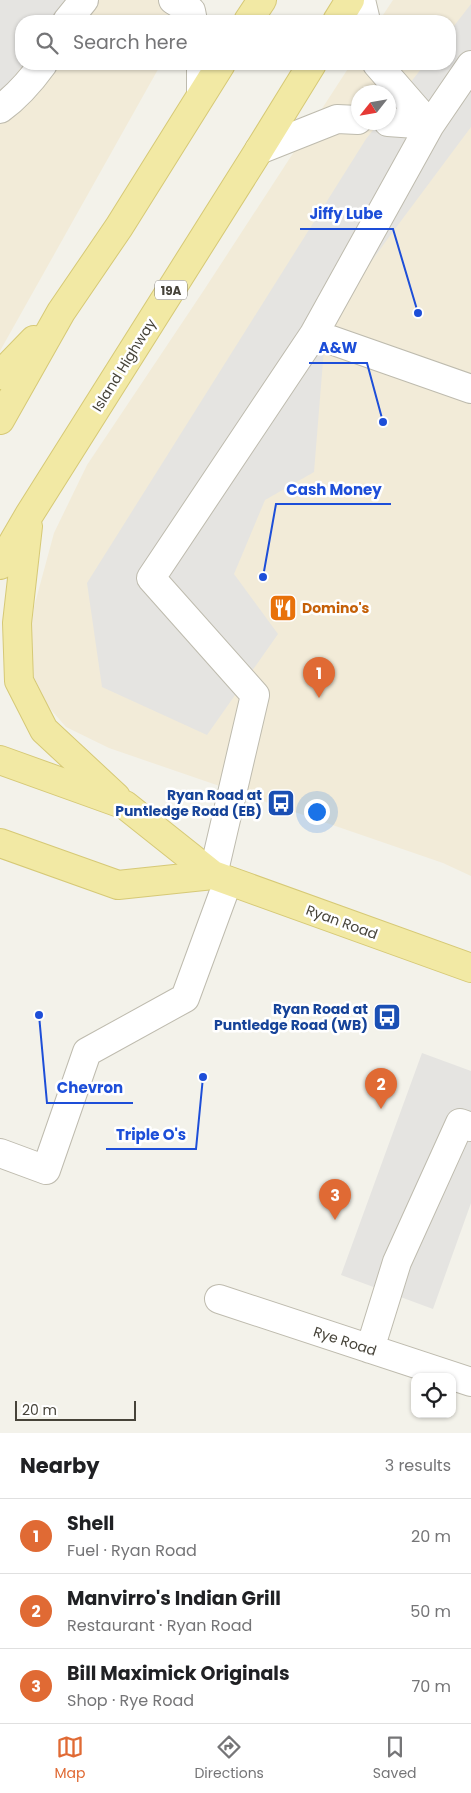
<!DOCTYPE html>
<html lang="en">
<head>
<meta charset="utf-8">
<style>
  body { margin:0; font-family:Poppins,sans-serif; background:#f2f2f2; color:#202124 }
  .controls { position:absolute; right:15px; bottom:15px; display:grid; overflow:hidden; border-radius:10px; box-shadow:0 1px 4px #0004 }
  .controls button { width:45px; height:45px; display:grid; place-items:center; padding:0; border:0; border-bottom:1px solid #e0e0e0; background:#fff; color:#202124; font:25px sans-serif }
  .compass { position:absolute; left:351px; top:85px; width:45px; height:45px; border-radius:50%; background:#fff; box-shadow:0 1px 4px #0004; rotate:239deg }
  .scale { position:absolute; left:15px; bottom:12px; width:121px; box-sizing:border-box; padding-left:5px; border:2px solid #464339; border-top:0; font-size:14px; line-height:18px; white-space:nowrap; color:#464339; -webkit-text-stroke:4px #fff; paint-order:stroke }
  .you { position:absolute; left:316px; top:811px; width:18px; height:18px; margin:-12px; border:4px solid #fff; border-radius:50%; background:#1a73e8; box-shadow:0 0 0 8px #1a73e833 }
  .badge { display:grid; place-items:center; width:32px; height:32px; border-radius:50%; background:#e06a34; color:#fff; font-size:16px; font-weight:700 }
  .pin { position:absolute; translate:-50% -41px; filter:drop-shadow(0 1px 2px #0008) }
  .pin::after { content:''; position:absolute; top:26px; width:18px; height:15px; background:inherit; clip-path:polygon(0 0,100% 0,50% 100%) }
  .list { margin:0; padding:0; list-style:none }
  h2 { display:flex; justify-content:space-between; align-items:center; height:65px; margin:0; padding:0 20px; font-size:21px }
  h2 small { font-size:16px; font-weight:400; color:#757577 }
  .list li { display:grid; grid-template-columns:32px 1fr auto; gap:15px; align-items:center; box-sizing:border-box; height:75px; padding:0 20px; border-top:1px solid #e0e0e0 }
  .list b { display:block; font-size:19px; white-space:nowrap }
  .list p { margin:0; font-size:16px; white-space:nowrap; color:#757577 }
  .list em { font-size:16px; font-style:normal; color:#757577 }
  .icon { flex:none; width:28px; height:28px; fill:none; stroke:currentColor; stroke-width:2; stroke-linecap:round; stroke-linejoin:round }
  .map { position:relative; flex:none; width:471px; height:1433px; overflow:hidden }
  .search { position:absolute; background:#fff; box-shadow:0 1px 4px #0004; left:15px; right:15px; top:15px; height:55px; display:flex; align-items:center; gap:12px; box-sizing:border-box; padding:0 18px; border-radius:20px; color:#757577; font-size:19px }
  .sheet { height:290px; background:#fff }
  nav { display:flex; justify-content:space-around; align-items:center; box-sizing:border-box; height:70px; border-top:1px solid #e0e0e0; background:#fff; font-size:14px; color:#757577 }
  nav a { display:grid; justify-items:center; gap:2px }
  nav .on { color:#e06a34 }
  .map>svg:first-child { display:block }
  .commercial { fill:#f2ebd8; fill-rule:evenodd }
  .parking { fill:#e5e4e1 }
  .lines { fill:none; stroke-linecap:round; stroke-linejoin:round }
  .minor-casing { stroke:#bebbae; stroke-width:30 }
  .major-casing { stroke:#d6c976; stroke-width:30 }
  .minor { stroke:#fff; stroke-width:28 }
  .major { stroke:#f2e9a4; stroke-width:28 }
  .labels { text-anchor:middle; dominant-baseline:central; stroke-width:5; stroke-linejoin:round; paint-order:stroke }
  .shield { fill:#fff; stroke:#7e7b74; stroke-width:1 }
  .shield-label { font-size:12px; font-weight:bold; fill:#464339 }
  .street-label { font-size:14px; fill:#464339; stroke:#fff }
  .food-label { font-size:14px; font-weight:bold; fill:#c56008; stroke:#fff; text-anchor:start }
  .transit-label { font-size:14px; font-weight:bold; fill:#164399; stroke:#fff; text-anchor:end }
  .leader { fill:none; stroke:#1d4ed8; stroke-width:2 }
  .callout-dot { fill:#1d4ed8; stroke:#fff; stroke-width:2 }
  .callout-label { font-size:15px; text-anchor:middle; font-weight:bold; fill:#1d4ed8; stroke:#fff; stroke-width:5; stroke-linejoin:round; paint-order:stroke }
</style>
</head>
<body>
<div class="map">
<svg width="471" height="1433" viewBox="0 0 471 1433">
  <rect width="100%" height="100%" fill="#f3f2ea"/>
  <path class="commercial" d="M0,0H198L185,21H21V64H161L0,351Z
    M393,0H471V876L443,863L109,748L66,727L46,704L34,677L30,638L34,607L54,533L87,465L204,290L351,64H450V21H379ZM358,92H388V122H358Z"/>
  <path class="parking" d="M0,0H73L57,21H21V64H24L0,94Z
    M471,4V127L389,237L326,324L314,472L265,500L234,574L278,634L207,735L102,687L87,583L366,139L425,64H450V31Z
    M422,1053L471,1071V1203L433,1309L341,1275Z"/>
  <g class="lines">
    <g class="minor-casing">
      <path id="minor" d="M173,0L191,11L193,21
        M361,0L366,21
        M67,21L84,0
        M377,64L430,125
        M201,94V64
        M0,109C18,96 30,82 43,64
        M388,122L430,125
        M259,150L337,119L358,120
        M314,334L471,389
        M213,875L255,695L151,578L314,334L430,125L471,65
        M0,1153L46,1170L87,1052L185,998L228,881
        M219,1299L471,1382
        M370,1349L397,1262L460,1123L471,1127"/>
    </g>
    <g class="major-casing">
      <path id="major" d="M248,21L262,0
        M337,21L350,0
        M0,375L34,340
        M0,420L61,312L119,227L221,64
        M28,526L17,623L19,681L44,730L116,797
        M0,565L29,515L259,150L312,64
        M0,760L125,805L213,875L471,968
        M0,843L118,885L213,875"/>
    </g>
    <use href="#minor" class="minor"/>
    <use href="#major" class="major"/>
  </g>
  <defs>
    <g id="restaurant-square" transform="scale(1.4375)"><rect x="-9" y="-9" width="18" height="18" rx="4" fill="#e8710a" stroke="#fff"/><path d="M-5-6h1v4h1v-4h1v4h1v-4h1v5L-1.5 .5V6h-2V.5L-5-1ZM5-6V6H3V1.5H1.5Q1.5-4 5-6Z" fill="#fff"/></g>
    <g id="bus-square" transform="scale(1.4375)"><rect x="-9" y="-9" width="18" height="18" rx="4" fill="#1a4fb4" stroke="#fff"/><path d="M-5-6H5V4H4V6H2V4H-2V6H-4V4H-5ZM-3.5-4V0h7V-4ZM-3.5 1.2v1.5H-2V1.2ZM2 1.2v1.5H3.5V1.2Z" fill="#fff"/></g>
  </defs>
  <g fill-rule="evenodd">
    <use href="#restaurant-square" x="283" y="608"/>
    <use href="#bus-square" x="281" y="803"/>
    <use href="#bus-square" x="387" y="1017"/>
  </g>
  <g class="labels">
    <rect class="shield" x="155" y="280.5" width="32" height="19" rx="4"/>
    <g class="shield-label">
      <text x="171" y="290">19A</text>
    </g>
    <g class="street-label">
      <text transform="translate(124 365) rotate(-58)">Island Highway</text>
      <text transform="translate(342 922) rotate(20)">Ryan Road</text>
      <text transform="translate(345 1341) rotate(18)">Rye Road</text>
    </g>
    <g class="food-label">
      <text x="302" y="608">Domino's</text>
    </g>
    <g class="transit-label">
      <text x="262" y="795">Ryan Road at<tspan x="262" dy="16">Puntledge Road (EB)</tspan></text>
      <text x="368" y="1009">Ryan Road at<tspan x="368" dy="16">Puntledge Road (WB)</tspan></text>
    </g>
  </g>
  <path class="leader" d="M418 313L393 229H300M383 422L367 363H309M263 577L276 504H391M39 1015L47 1103H133M203 1077L196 1149H106"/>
  <g class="callout-dot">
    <circle cx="418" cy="313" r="5"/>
    <circle cx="383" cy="422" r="5"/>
    <circle cx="263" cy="577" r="5"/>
    <circle cx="39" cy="1015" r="5"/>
    <circle cx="203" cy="1077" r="5"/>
  </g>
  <g class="callout-label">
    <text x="346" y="219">Jiffy Lube</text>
    <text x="338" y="353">A&amp;W</text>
    <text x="334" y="495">Cash Money</text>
    <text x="90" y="1093">Chevron</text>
    <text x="151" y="1140">Triple O's</text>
  </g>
</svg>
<div class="controls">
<button><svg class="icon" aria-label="locate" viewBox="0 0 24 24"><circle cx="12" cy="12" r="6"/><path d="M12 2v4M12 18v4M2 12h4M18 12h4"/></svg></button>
</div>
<svg class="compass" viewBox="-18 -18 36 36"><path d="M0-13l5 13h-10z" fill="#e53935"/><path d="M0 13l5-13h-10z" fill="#757577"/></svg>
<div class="scale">20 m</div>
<div class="you"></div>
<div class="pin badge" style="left:319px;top:698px">1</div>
<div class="pin badge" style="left:381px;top:1109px">2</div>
<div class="pin badge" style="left:335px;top:1220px">3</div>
<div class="search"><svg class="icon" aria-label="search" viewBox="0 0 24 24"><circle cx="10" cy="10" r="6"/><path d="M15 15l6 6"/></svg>Search here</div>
</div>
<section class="sheet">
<h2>Nearby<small>3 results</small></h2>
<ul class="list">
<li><span class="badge">1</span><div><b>Shell</b><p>Fuel · Ryan Road</p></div><em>20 m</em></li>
<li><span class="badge">2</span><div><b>Manvirro's Indian Grill</b><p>Restaurant · Ryan Road</p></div><em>50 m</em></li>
<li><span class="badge">3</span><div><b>Bill Maximick Originals</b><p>Shop · Rye Road</p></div><em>70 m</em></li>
</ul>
</section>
<nav>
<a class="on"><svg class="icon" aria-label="map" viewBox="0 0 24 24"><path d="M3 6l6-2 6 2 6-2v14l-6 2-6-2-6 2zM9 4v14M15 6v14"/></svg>Map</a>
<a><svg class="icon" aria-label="directions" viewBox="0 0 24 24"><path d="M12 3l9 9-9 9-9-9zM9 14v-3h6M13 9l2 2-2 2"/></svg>Directions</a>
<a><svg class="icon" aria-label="saved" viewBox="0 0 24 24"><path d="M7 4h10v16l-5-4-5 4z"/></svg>Saved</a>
</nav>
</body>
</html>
